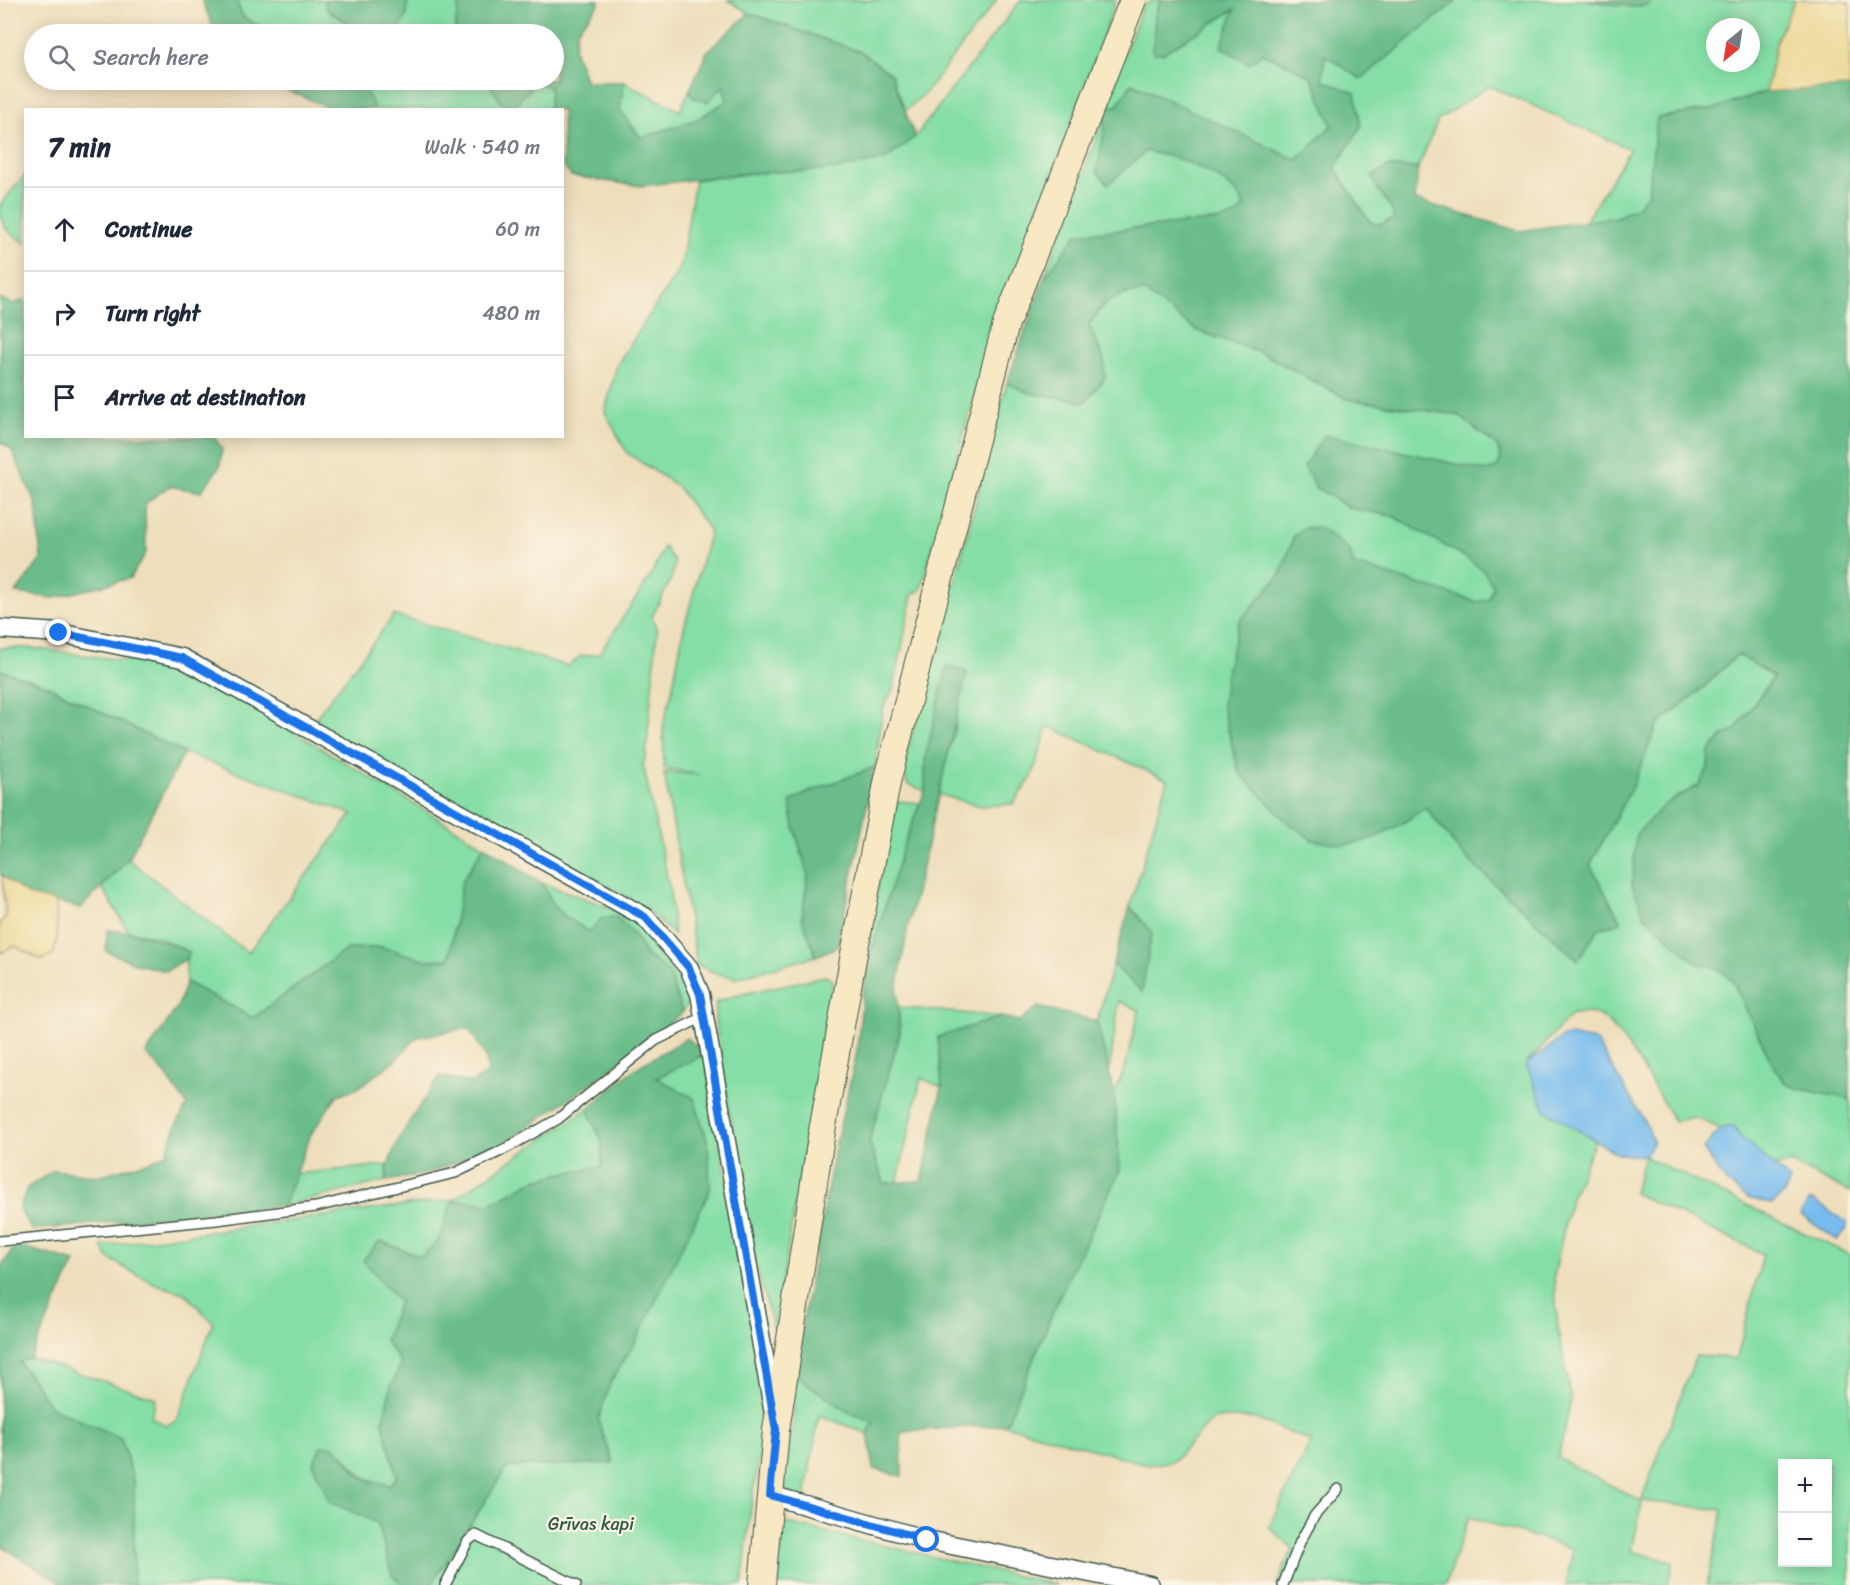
<!DOCTYPE html>
<html lang="en">
<head>
<meta charset="utf-8">
<style>
  body { margin:0; font-family:Sriracha,sans-serif; background:#f6f6f7; color:#1f2937 }
  .controls { position:absolute; right:18px; bottom:18px; display:grid; overflow:hidden; border-radius:0px; box-shadow:0 3px 15px #0003 }
  .controls button { width:54px; height:54px; display:grid; place-items:center; padding:0; border:0; border-bottom:2px solid #e0e1e3; background:#fff; color:#1f2937; font:30px sans-serif }
  .compass { position:absolute; left:1706px; top:18px; width:54px; height:54px; border-radius:50%; background:#fff; box-shadow:0 3px 15px #0003; rotate:210deg }
  .stop { position:absolute; width:18px; height:18px; margin:-14px; border:4px solid #1a73e8; border-radius:50%; background:#fff }
  .stop.end { background:#1a73e8; border-color:#fff; box-shadow:0 2px 6px #0008 }
  .list { margin:0; padding:0; list-style:none }
  h2 { display:flex; justify-content:space-between; align-items:center; height:78px; margin:0; padding:0 24px; font-size:26px }
  h2 small { font-size:20px; font-weight:400; color:#747a83 }
  .list li { display:grid; grid-template-columns:39px 1fr auto; gap:18px; align-items:center; box-sizing:border-box; height:84px; padding:0 24px; border-top:2px solid #e0e1e3 }
  .list b { display:block; font-size:22px; white-space:nowrap }
  .list em { font-size:20px; font-style:normal; color:#747a83 }
  .icon { flex:none; width:33px; height:33px; fill:none; stroke:currentColor; stroke-width:2; stroke-linecap:round; stroke-linejoin:round }
  .map { position:relative; flex:none; width:1850px; height:1585px; overflow:hidden }
  .search { position:absolute; background:#fff; box-shadow:0 3px 15px #0003; left:24px; top:24px; width:540px; height:66px; display:flex; align-items:center; gap:15px; box-sizing:border-box; padding:0 21px; border-radius:33px; color:#747a83; font-size:22px }
  .panel { position:absolute; background:#fff; box-shadow:0 3px 15px #0003; left:24px; top:108px; width:540px; height:330px; border-radius:0px }
  .map>svg:first-child { display:block }
  .green { fill:#84dea5; stroke:#528e6c; stroke-width:1.5; fill-rule:evenodd }
  .forest { fill:#6bbd8a; stroke:#457d5f; stroke-width:1.5 }
  .sand { fill:#eeda9e; stroke:#868c69; stroke-width:1.5 }
  .water { fill:#77bcee; stroke:#4b7c91; stroke-width:1.5 }
  .lines { fill:none; stroke-linecap:round; stroke-linejoin:round }
  .service-casing { stroke:#3e5548; stroke-width:12 }
  .minor-casing { stroke:#3e5548; stroke-width:21 }
  .secondary-casing { stroke:#3e5548; stroke-width:28 }
  .service { stroke:#fff; stroke-width:9 }
  .minor { stroke:#fff; stroke-width:18 }
  .secondary { stroke:#f8e8c3; stroke-width:26 }
  .route { stroke:#1a73e8; stroke-width:8 }
  .labels { text-anchor:middle; dominant-baseline:central; stroke-width:4.5; stroke-linejoin:round; paint-order:stroke }
  .park-label { font-size:18px; fill:#335d4b; stroke:#fcf5e5 }
</style>
</head>
<body>
<div class="map">
<svg width="1850" height="1585" viewBox="0 0 1850 1585">
  <rect width="100%" height="100%" fill="#fcf5e5"/>
  <filter id="ink" filterUnits="userSpaceOnUse"><feTurbulence type="fractalNoise" baseFrequency=".0167" numOctaves="2"/><feDisplacementMap in="SourceGraphic" scale="12" xChannelSelector="R" yChannelSelector="G"/><feConvolveMatrix kernelMatrix="1 2 1 2 8 2 1 2 1" color-interpolation-filters="sRGB"/></filter>
  <filter id="wash" filterUnits="userSpaceOnUse"><feTurbulence type="fractalNoise" baseFrequency=".008" numOctaves="4" result="noise"/><feDisplacementMap in="SourceGraphic" scale="24" xChannelSelector="R" yChannelSelector="G"/><feGaussianBlur stdDeviation="1.35" result="paint"/><feColorMatrix in="noise" values="0 0 0 0 0 0 0 0 0 0 0 0 0 0 0 0 0 1.4 0 .05"/><feComposite in="paint" operator="in"/></filter>
  <g filter="url(#wash)">
    <rect width="100%" height="100%" fill="#eedebc"/>
    <path class="green" d="M236,0H325L326,9L365,34H273L243,17Z
      M407,0H460L454,34H397L407,14Z
      M727,0H997L926,92L905,111L891,74L861,52L749,13Z
      M1021,0H1116L1018,268L971,407L921,589L912,595L894,688L883,708L875,767L809,792L794,827L808,875L802,918L816,956L736,978L719,974L697,965L664,772L700,775L664,768L663,726L672,691L683,632L710,531L677,486L627,453L605,412L617,365L681,266L695,180L886,159L915,137Z
      M1155,0H1160L1155,16L1153,53H1163L1236,9L1261,52L1311,76L1332,125L1297,161L1132,83L1117,106L1105,107L1143,5Z
      M1457,0H1795L1777,39L1766,92L1713,109L1657,118L1648,194L1636,208L1617,217L1585,222L1630,149L1489,86L1438,120L1418,168L1388,167L1377,190L1391,204L1394,218L1382,224H1373L1367,218L1335,168L1361,126L1321,80L1325,54L1361,79ZM1715,27H1751V63H1715Z
      M360,80H486L506,109H375Z
      M535,82L550,87L549,109L512,110Z
      M624,82L680,111L689,91L694,98L724,85L727,101L698,119L641,138L620,110Z
      M1105,115L1108,184L1146,151C1159,154 1175,156 1187,162C1209,171 1279,207 1220,220L1077,234L1043,280Z
      M25,175V243C7,231 0,228 0,205Z
      M1145,292L1196,330L1262,353L1347,399L1458,415L1497,446L1501,458L1497,468L1486,471L1447,463L1350,508L1393,516L1470,560L1484,571L1493,586L1489,599L1477,602L1353,564L1350,550L1319,527L1294,536L1280,575L1239,622L1222,706L1239,772L1403,823L1425,807L1461,853L1578,960L1598,929L1621,921L1590,865L1634,783L1657,725L1703,688L1738,654L1774,676L1736,729L1722,737L1709,752L1708,768L1699,785L1665,804L1696,963L1716,967L1732,980L1774,1067L1786,1084L1800,1089L1850,1099V1192L1791,1163L1775,1167L1739,1135L1733,1126L1720,1129L1696,1117L1674,1121C1660,1098 1619,1020 1595,1014C1589,1012 1579,1014 1572,1014L1526,1064L1595,1141L1570,1200L1554,1276L1558,1329L1571,1400L1558,1458L1641,1501L1696,1356L1737,1358L1763,1254L1634,1193L1644,1156L1850,1255V1585H1707L1723,1510L1642,1501L1632,1551L1673,1562L1668,1585H1566L1573,1549L1469,1517L1445,1585H1277L1292,1548L1269,1527L1311,1441L1253,1418H1214L1173,1461L1149,1465L1006,1425L1061,1293L1120,1170L1114,1093L1125,1068L1139,1010L1119,1001L1109,1073L1097,1021L1113,964L1142,991L1140,917L1130,907L1167,780L1048,726L1032,777L1013,804L980,806L937,794L956,725L925,759V791L907,784L903,765L934,661L1007,383L1030,393L1085,402L1104,360L1089,325C1107,300 1112,293 1145,292ZM1782,1464H1828V1562H1782Z
      M664,547L675,562L672,577L652,617L657,630L646,755L643,764L670,891L674,935L644,907L311,724L394,615L568,666L581,656L599,654L650,577Z
      M0,648H30L190,669L484,846L462,882L449,959L426,960L381,947L347,949L253,1018L186,982V959L189,952L160,938L128,931L102,887L128,859L248,953L352,814L184,753L44,684L0,670Z
      M897,801L920,803L906,840L869,957L864,948Z
      M542,883L627,914L646,927L671,955L682,977L690,999L682,1013L669,973L646,955L632,932L590,933L562,914L554,906Z
      M825,976L833,980L774,1330L750,1244L715,1019L716,1002L738,995Z
      M898,1007L1001,1017L938,1037L942,1087L921,1078L897,1183H884L869,1141L900,1033Z
      M705,1054L767,1413L751,1506L742,1585H431L507,1467L613,1462L598,1420L611,1381L636,1341L710,1190L656,1078Z
      M587,1109L602,1141V1167L563,1173L530,1182L491,1204L453,1201L438,1241L421,1257L380,1241L399,1302L385,1340L401,1364L390,1389L383,1423L397,1476L390,1485C361,1479 361,1476 343,1454L313,1464L330,1502L378,1523L392,1575L404,1585H134V1483L121,1438L52,1408L19,1361L31,1358L156,1398L151,1417L166,1425L177,1421L213,1323L186,1294L156,1284L125,1268L107,1257L102,1246L399,1206L453,1200Z
      M387,1165L386,1181L283,1206L295,1174C326,1170 356,1169 387,1165Z
      M793,1374L849,1412L873,1422L868,1434L819,1415L805,1498L786,1492L783,1482L794,1413Z
      M782,1522L1057,1585H778Z"/>
    <path class="forest" d="M202,0H236L243,17L273,34H220L213,27Z
      M325,0H407V14L397,34H365L326,9Z
      M460,0H599V4L577,30L574,49L586,82H624L620,110L641,138L698,119L727,101L723,86L707,102L694,98L689,91L707,52L749,13L861,52L891,74L915,137L886,159L838,169L739,174L641,186L571,176L563,165L562,110L549,109L550,87L535,82L512,109H506L486,80H554V34H454Z
      M1160,0H1457L1361,79L1325,55L1322,80L1355,93L1361,126L1335,168L1367,218L1373,224H1382L1394,218C1390,199 1378,195 1372,176L1388,167L1418,168L1415,200L1519,231L1617,217L1636,208L1648,194L1657,118L1713,109L1766,92L1850,87V1099L1800,1089L1786,1084L1774,1067L1732,980L1716,967L1696,963L1645,916L1632,885L1636,834L1665,804L1699,785L1708,768L1709,752L1722,737L1736,729L1774,677L1738,654L1703,688L1657,725L1634,783L1590,865L1621,922L1598,929L1578,960L1461,853L1426,807L1403,823L1370,840L1344,845L1312,840L1285,820L1239,772L1222,706L1227,668L1239,622L1280,575L1294,536L1303,528L1319,527L1350,550L1353,564L1477,602L1489,599L1493,586L1484,571L1470,560L1393,516L1350,508L1316,488L1304,466L1324,435L1369,444L1486,471L1497,468L1501,458L1497,446L1458,415L1347,399L1262,353L1196,330L1145,292L1125,293L1104,304L1089,325L1104,360L1105,378L1085,402L1030,393L1007,383L1043,280L1077,234L1220,220C1279,207 1209,172 1187,162C1175,156 1159,155 1146,151L1108,184L1097,172L1105,126V107L1117,106L1132,83L1297,160L1332,125L1311,76L1262,53L1250,64L1221,47L1235,9L1163,53H1153L1155,16Z
      M1584,0H1652L1649,5L1632,7Z
      M262,80H360L375,109H333Z
      M0,298L12,304L25,300L26,436L214,437L222,449L220,466L201,492L169,486L145,504L146,553L130,578L54,598L16,593L41,559L36,504L11,449L0,442Z
      M947,666L967,672L907,931L897,989L900,1033L869,1142L884,1183L922,1181L942,1087L938,1037L1001,1017L1020,1021L1038,1007L1097,1021L1114,1093L1120,1170L1061,1293L1006,1425L901,1431L902,1476L874,1469L868,1434L873,1422L849,1412L793,1374L836,1143L857,1052L865,971L903,847L925,791V759Z
      M0,670L44,684L184,753L128,859L81,908L28,895L0,874Z
      M875,767L837,947L816,956L802,918L808,874L794,827L790,802L809,792Z
      M484,846L542,883L554,906L562,914L589,932L603,917H617L632,932L646,955L669,973L682,1013L593,1082L506,1142L428,1173L386,1181C388,1144 420,1108 440,1076L472,1083L488,1073L486,1058L469,1028L418,1037L392,1063L356,1089L337,1095L311,1134L283,1206L32,1230L19,1209L27,1188L54,1170L97,1176L151,1161L166,1154L176,1126L187,1105L167,1076L146,1054L178,1006L186,982L253,1018L347,949L381,947L426,960L449,959L462,882Z
      M1130,907L1152,932L1142,992L1113,964Z
      M107,930C137,931 162,940 190,952L186,959L166,971L137,964L106,951Z
      M687,1038L705,1054L656,1078L694,1098L708,1143L710,1190L636,1341L611,1381L598,1420L613,1463L507,1467L431,1585H404L392,1575L378,1523L330,1502L313,1464L321,1446H334L359,1475L367,1480L390,1485L397,1476L383,1423L390,1389L401,1364L385,1340L399,1302L363,1260L380,1241L421,1257L438,1241L453,1200L491,1204L530,1182L563,1173L602,1167V1141L587,1109L636,1068Z
      M16,1245L75,1262L30,1358L19,1362L52,1408L121,1438L134,1483V1585H64L0,1545V1269Z"/>
    <path class="sand" d="M1795,0H1843L1850,4V87L1766,92L1777,39Z
      M2,876L28,895L56,902L57,938L54,953L42,960L15,946L0,953V922L6,917Z"/>
    <path class="water" d="M1571,1035L1597,1042L1648,1127L1653,1142L1644,1156L1618,1154L1545,1110L1526,1064L1563,1037Z
      M1733,1126L1739,1135L1790,1180C1786,1192 1782,1198 1771,1204L1748,1198L1727,1183L1703,1149L1720,1129Z
      M1810,1200H1813L1847,1223L1846,1230L1837,1240L1800,1214Z"/>
  </g>
  <g filter="url(#ink)">
    <g class="lines">
      <g class="service-casing">
        <path id="service" d="M0,1241L216,1220L316,1207L455,1173L503,1150L558,1119L655,1041L703,1017
          M445,1585L468,1541L476,1535L576,1585
          M1283,1585L1300,1542L1315,1515L1338,1489"/>
      </g>
      <g class="minor-casing">
        <path id="minor" d="M0,629L59,633L182,658L645,917L689,968L700,994L774,1414
          M770,1495L927,1540L1150,1585"/>
      </g>
      <g class="secondary-casing">
        <path id="secondary" d="M762,1585L776,1430L821,1137L853,959L888,778L1006,324L1133,0"/>
      </g>
      <use href="#service" class="service"/>
      <use href="#minor" class="minor"/>
      <use href="#secondary" class="secondary"/>
    </g>
  </g>
  <g class="lines" filter="url(#ink)">
    <path class="route" d="M59,633L182,658L645,917L689,968L700,994L776,1430L770,1495L927,1540"/>
  </g>
  <g class="labels">
    <g class="park-label">
      <text x="591" y="1524">Grīvas kapi</text>
    </g>
  </g>
</svg>
<div class="controls">
<button>+</button>
<button>−</button>
</div>
<svg class="compass" viewBox="-18 -18 36 36"><path d="M0-13l5 13h-10z" fill="#e53935"/><path d="M0 13l5-13h-10z" fill="#747a83"/></svg>
<div class="stop" style="left:927px;top:1540px"></div>
<div class="stop end" style="left:59px;top:633px"></div>
<div class="search"><svg class="icon" aria-label="search" viewBox="0 0 24 24"><circle cx="10" cy="10" r="6"/><path d="M15 15l6 6"/></svg>Search here</div>
<section class="panel">
<h2>7 min<small>Walk · 540 m</small></h2>
<ul class="list">
<li><svg class="icon" aria-label="ahead" viewBox="0 0 24 24"><path d="M12 20V5M6 11l6-6 6 6"/></svg><div><b>Continue</b></div><em>60 m</em></li>
<li><svg class="icon" aria-label="right" viewBox="0 0 24 24"><path d="M7 20v-9h11M14 6l5 5-5 5"/></svg><div><b>Turn right</b></div><em>480 m</em></li>
<li><svg class="icon" aria-label="arrive" viewBox="0 0 24 24"><path d="M6 21V4h12l-3 4 3 4H6"/></svg><div><b>Arrive at destination</b></div></li>
</ul>
</section>
</div>
</body>
</html>
